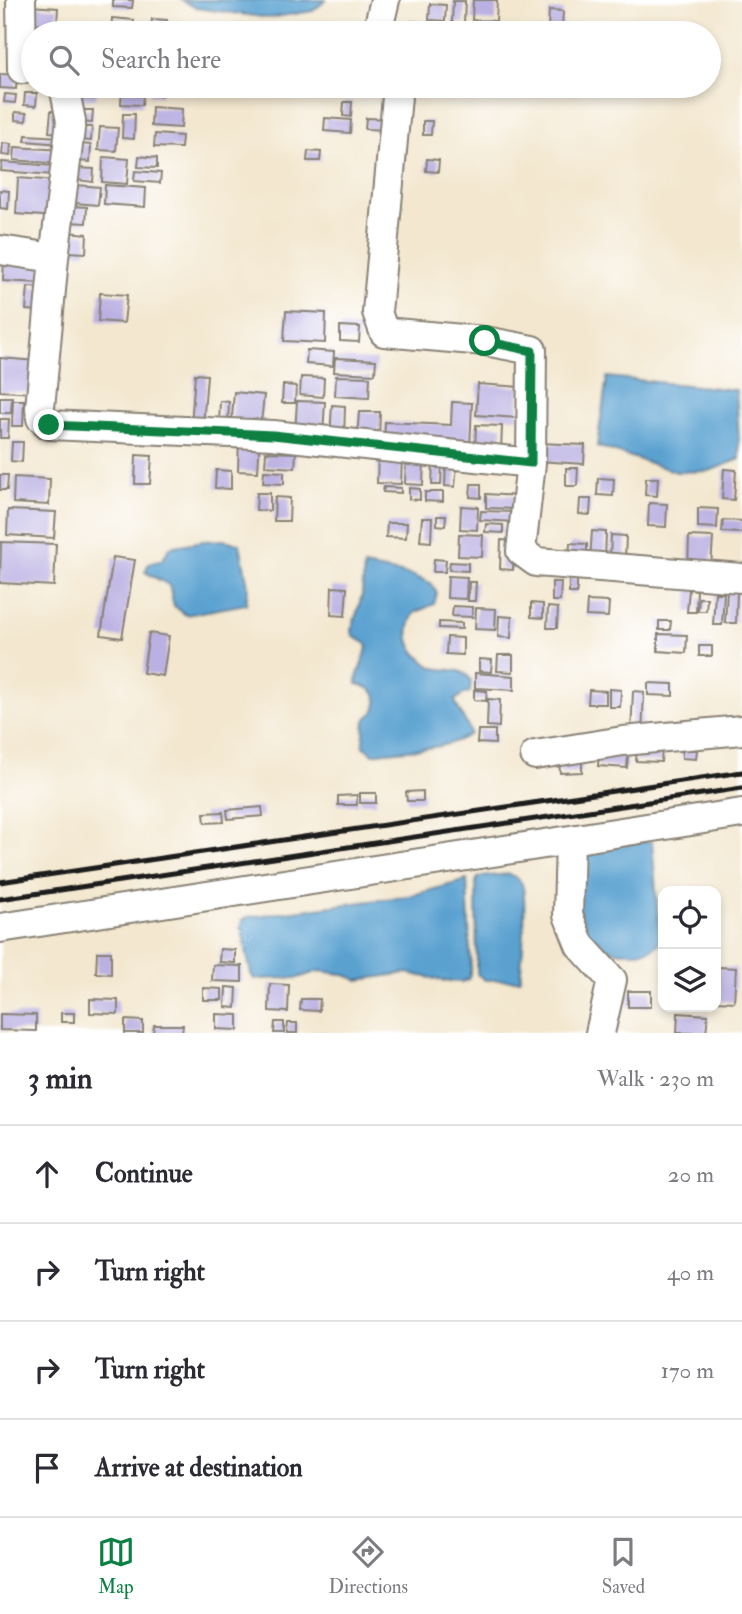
<!DOCTYPE html>
<html lang="en">
<head>
<meta charset="utf-8">
<style>
  body { margin:0; font-family:"IM FELL Double Pica",serif; background:#f7f7f7; color:#2b2b33 }
  .controls { position:absolute; right:21px; bottom:21px; display:grid; overflow:hidden; border-radius:14px; box-shadow:0 4px 10px #0003 }
  .controls button { width:63px; height:63px; display:grid; place-items:center; padding:0; border:0; border-bottom:2px solid #e1e1e2; background:#fff; color:#2b2b33; font:35px sans-serif }
  .stop { position:absolute; width:21px; height:21px; margin:-16px; border:5px solid #0b8043; border-radius:50%; background:#fff }
  .stop.end { background:#0b8043; border-color:#fff; box-shadow:0 2px 7px #0008 }
  .list { margin:0; padding:0; list-style:none }
  h2 { display:flex; justify-content:space-between; align-items:center; height:91px; margin:0; padding:0 28px; font-size:30px }
  h2 small { font-size:23px; font-weight:400; color:#7c7c81 }
  .list li { display:grid; grid-template-columns:46px 1fr auto; gap:21px; align-items:center; box-sizing:border-box; height:98px; padding:0 28px; border-top:2px solid #e1e1e2 }
  .list b { display:block; font-size:26px; white-space:nowrap }
  .list em { font-size:23px; font-style:normal; color:#7c7c81 }
  .icon { flex:none; width:38px; height:38px; fill:none; stroke:currentColor; stroke-width:2; stroke-linecap:round; stroke-linejoin:round }
  .map { position:relative; flex:none; width:742px; height:1033px; overflow:hidden }
  .search { position:absolute; background:#fff; box-shadow:0 4px 10px #0003; left:21px; right:21px; top:21px; height:77px; display:flex; align-items:center; gap:18px; box-sizing:border-box; padding:0 24px; border-radius:38px; color:#7c7c81; font-size:26px }
  .sheet { height:483px; background:#fff }
  nav { display:flex; justify-content:space-around; align-items:center; box-sizing:border-box; height:98px; border-top:2px solid #e1e1e2; background:#fff; font-size:19px; color:#7c7c81 }
  nav a { display:grid; justify-items:center; gap:4px }
  nav .on { color:#0b8043 }
  .map>svg:first-child { display:block }
  .water { fill:#5aa1d0; stroke:#3b5e76; stroke-width:2 }
  .building { fill:#bab0e2 }
  .lines { fill:none; stroke-linecap:round; stroke-linejoin:round }
  .minor-casing { stroke:#888276; stroke-width:32 }
  .minor { stroke:#fff; stroke-width:28 }
  .rail { stroke:#1c1c1c; stroke-width:5 }
  .route { stroke:#0b8043; stroke-width:9 }
</style>
</head>
<body>
<div class="map">
<svg width="742" height="1033" viewBox="0 0 742 1033">
  <rect width="100%" height="100%" fill="#fff"/>
  <filter id="ink" filterUnits="userSpaceOnUse"><feTurbulence type="fractalNoise" baseFrequency=".0143" numOctaves="2"/><feDisplacementMap in="SourceGraphic" scale="14" xChannelSelector="R" yChannelSelector="G"/><feConvolveMatrix kernelMatrix="1 2 1 2 8 2 1 2 1" color-interpolation-filters="sRGB"/></filter>
  <filter id="wash" filterUnits="userSpaceOnUse"><feTurbulence type="fractalNoise" baseFrequency=".00686" numOctaves="4" result="noise"/><feDisplacementMap in="SourceGraphic" scale="28" xChannelSelector="R" yChannelSelector="G"/><feGaussianBlur stdDeviation="1.57" result="paint"/><feColorMatrix in="noise" values="0 0 0 0 0 0 0 0 0 0 0 0 0 0 0 0 0 1.4 0 .05"/><feComposite in="paint" operator="in"/></filter>
  <g filter="url(#wash)">
    <rect width="100%" height="100%" fill="#f3e7cf"/>
    <path class="water" d="M182,0H326L313,11L269,18L196,8Z
      M607,377L736,390L740,459L709,471L677,472L597,446Z
      M224,540L240,544L248,586L246,604L186,615L174,606L169,585L145,572L149,563L162,560L170,547L203,541Z
      M364,566L411,575L431,583L437,593L434,604L414,613C405,631 406,645 422,659C426,663 430,667 435,668C450,672 461,666 471,680L470,692L464,694L455,700C458,713 470,725 470,734C444,752 403,748 373,754L363,746L365,720C368,717 375,712 376,707C381,694 368,686 357,684V678L367,648V644L353,636L352,629L362,595Z
      M652,841L660,942C653,951 641,952 630,952C582,953 574,913 576,874C577,865 582,856 585,847Z
      M509,874C514,877 520,878 522,884C528,903 522,958 520,980H485L477,974L476,881L479,877Z
      M467,880L471,968L469,979L462,982L446,981L407,973L358,980L342,974L319,971L298,978L254,979L251,974L241,926L243,919L248,917L409,896Z"/>
    <g id="blocks">
      <path class="building" d="M113,0H133L132,8L113,7Z
        M473,0H497L496,21L472,20Z
        M453,1H465L464,23H452Z
        M430,4L446,5L445,21L429,20Z
        M30,6L58,8L57,25L28,23Z
        M549,10L563,11L562,28H548Z
        M112,18L134,20L133,33H111Z
        M152,19L167,20L166,33H151Z
        M411,21L420,22L419,33H410Z
        M425,25L456,27L455,33H425Z
        M485,26H497L496,33H485Z
        M0,74L17,75L16,89L0,88Z
        M75,86H97L96,99L74,98Z
        M122,86H144L142,105L121,104Z
        M151,86H161V96L150,95Z
        M346,86H356L355,96L346,95Z
        M364,86H385L384,95L363,94Z
        M25,93H37L36,106L24,105Z
        M5,94L16,95L15,103L4,102Z
        M344,102H352L351,117L343,116Z
        M152,107L182,109L181,128L151,126Z
        M82,110H93L92,123L81,122Z
        M51,111L64,112L62,133L49,132Z
        M15,112L27,113L26,121L15,120Z
        M123,114H135L134,139L122,138Z
        M325,118L351,120L350,133L324,131Z
        M366,118L388,119V130L365,129Z
        M423,121H432L431,135H423Z
        M81,127H92L91,141L80,140Z
        M100,127L118,128L116,151L98,150Z
        M155,134L182,136L181,148L154,147Z
        M26,135L61,137V144L25,141Z
        M3,143L11,144L10,156L2,155Z
        M79,144L91,145L90,162L77,161Z
        M15,147L62,150L61,164L14,160Z
        M308,151L321,152L320,161H307Z
        M139,156L157,158V168L138,167Z
        M103,157L129,159L127,184L102,182Z
        M427,159L439,160L438,172L426,171Z
        M2,162L54,166V175L1,171Z
        M78,168L94,169L93,182L77,180Z
        M135,171L161,173L160,183L134,181Z
        M18,178L58,181L56,217L16,214Z
        M76,185L100,187L98,205L75,203Z
        M105,185L146,188L145,207L104,204Z
        M0,190L9,191L8,209L0,208Z
        M71,206L87,207L86,223L69,222Z
        M68,232L87,234L86,253L67,252Z
        M4,257L43,260L41,283L3,281Z
        M28,287L42,288L40,311L26,310Z
        M100,293L127,295L124,323L98,321Z
        M286,311L326,313L325,343L284,341Z
        M340,326L360,327L359,342L340,341Z
        M307,350L334,352L333,366L306,364Z
        M0,358L36,361L34,393L0,391Z
        M335,358L376,360L375,374L334,372Z
        M195,374L207,375L203,426L191,425Z
        M336,376L370,377L369,398L335,396Z
        M301,377L324,378L323,397L300,395Z
        M478,384L520,387L518,418L476,415Z
        M283,385L296,386L295,403H282Z
        M234,392L264,395L260,433L231,430Z
        M0,397H12L11,413H0Z
        M13,400H24L23,426H12Z
        M220,401L229,402L228,426L219,425Z
        M297,401L325,402L323,435L295,434Z
        M452,402L472,403L470,449L384,445L385,422L451,425Z
        M332,405L345,406L344,438L330,437Z
        M359,412H380L379,441L357,440Z
        M0,419H9L8,438H0Z
        M476,425L502,426L501,452L475,451Z
        M239,436L260,437L258,472L238,471Z
        M12,442H23L22,462L11,461Z
        M539,443L585,445L584,464L538,461Z
        M266,452L296,453L295,468L265,466Z
        M378,453L402,455L401,484L377,483Z
        M136,455L152,456L150,484H135Z
        M406,457H424L423,485L405,484Z
        M433,460H442L441,485H432Z
        M446,463L457,464L455,487L445,486Z
        M566,468H578L577,486H566Z
        M724,469L736,470L734,500L722,499Z
        M216,470L231,471V489L215,488Z
        M264,471L284,472V484L263,483Z
        M0,475H8L7,490H0Z
        M14,477L50,479L49,505L13,503Z
        M598,478L614,479L613,496L597,495Z
        M646,478H658L657,496L645,495Z
        M471,484H481V498L470,497Z
        M384,487L401,488V493L383,492Z
        M409,488L420,489V500L409,499Z
        M425,492H443V502L425,501Z
        M257,493H270V511L256,510Z
        M486,494L519,496L518,509L486,508Z
        M275,497L290,498L289,521H274Z
        M580,499H591L590,515L579,514Z
        M649,503L667,504L666,527L648,526Z
        M461,506L478,507L477,530L460,529Z
        M698,508L718,509L717,528L698,527Z
        M8,510L56,512L54,538L7,535Z
        M481,511L516,512V522L480,520Z
        M437,516H446L445,526L437,525Z
        M422,518H432L431,542L420,541Z
        M723,520L742,521V533L722,532Z
        M387,523H407L406,538L386,537Z
        M486,524L503,525V533L485,532Z
        M592,531L606,532L605,561L590,560Z
        M459,534L483,535L482,557L458,556Z
        M611,535L626,536L625,561L610,560Z
        M689,536L713,537L711,568L688,567Z
        M501,540L514,541L513,570L500,569Z
        M1,542L56,544L54,586L0,583Z
        M570,543L587,544V562L569,561Z
        M113,557L135,560L122,638L101,635Z
        M434,559L446,560L445,572H433Z
        M450,562L468,563V571L449,570Z
        M448,576L467,577L466,599L447,598Z
        M569,577L577,578V593H569Z
        M469,582H476L475,601H468Z
        M552,582H561L560,601H552Z
        M332,587L347,588L345,616L331,615Z
        M689,589L697,590L696,612H687Z
        M727,592H737L736,623H725Z
        M715,593H724L722,625H713Z
        M699,598H707L706,611H698Z
        M587,601L609,602L608,617L586,616Z
        M531,603L543,604V618L531,617Z
        M453,606L472,607V617L452,616Z
        M548,607L558,608L557,628H547Z
        M476,608L496,609L495,630L475,629Z
        M499,616L512,617L511,638L498,637Z
        M659,621H671L670,630H659Z
        M439,622L462,623V629L439,628Z
        M149,633L169,636L163,676L143,673Z
        M658,634L687,635L686,653L658,651Z
        M447,637L463,638V655L446,654Z
        M699,646H712V656H699Z
        M498,655H513V672L497,671Z
        M479,659L492,660L491,672L479,671Z
        M475,673L514,676V690L475,688Z
        M648,683L673,684V696L648,695Z
        M609,689L621,690L620,707H609Z
        M474,690L487,691L486,701L474,700Z
        M589,690L606,691V704H588Z
        M633,691L644,692L642,735H631Z
        M488,699L500,700L499,727L487,726Z
        M478,730H495V744L477,743Z
        M637,748L662,749L661,762L636,761Z
        M682,750H697L696,759L682,758Z
        M599,753L628,755L627,768L598,766Z
        M582,758V772L560,773L559,759Z
        M423,791V801H407L406,792Z
        M360,793H376V803H360Z
        M357,795V805H338V796Z
        M262,807L263,816L228,819L227,810Z
        M223,812L224,822L205,823L204,813Z
        M220,949L235,950V963L219,962Z
        M97,952H111V974L96,973Z
        M213,965L242,966V982L212,981Z
        M719,967L736,968L734,1002L717,1001Z
        M270,984L289,985L288,1012L269,1011Z
        M226,987L237,988L236,1008L225,1007Z
        M203,988L222,989V1000H203Z
        M628,991H651V1007H628Z
        M90,999L118,1000V1014L90,1013Z
        M301,999H320L319,1011L300,1010Z
        M61,1013H74V1022H61Z
        M678,1013L708,1015L706,1033H677Z
        M0,1014L36,1015V1031L0,1030Z
        M216,1014L238,1015V1030L216,1029Z
        M125,1020L143,1021V1033H125Z
        M275,1022H284V1033H274Z
        M288,1023H297V1033H287Z
        M154,1025H183L182,1033H153Z"/>
    </g>
  </g>
  <g filter="url(#ink)">
    <use href="#blocks" fill-opacity="0" stroke="#888276" stroke-width="2"/>
    <g class="lines">
      <g class="minor-casing">
        <path id="minor" d="M21,0L22,69
          M377,33L385,0
          M398,86L377,312L384,332L485,341L532,350L531,463L521,551L536,562L742,578
          M0,250L54,258L71,121L64,86
          M54,258L40,408L41,418L49,425L273,435L531,463
          M535,755L623,741L742,730
          M570,840L742,813
          M0,928L570,840L568,915L580,945L612,980L600,1033"/>
      </g>
      <use href="#minor" class="minor"/>
      <path class="rail" d="M0,882L742,772
        M0,899L742,788"/>
    </g>
  </g>
  <g class="lines" filter="url(#ink)">
    <path class="route" d="M49,425L273,435L531,463L532,351L485,341"/>
  </g>
</svg>
<div class="controls">
<button><svg class="icon" aria-label="locate" viewBox="0 0 24 24"><circle cx="12" cy="12" r="6"/><path d="M12 2v4M12 18v4M2 12h4M18 12h4"/></svg></button>
<button><svg class="icon" aria-label="layers" viewBox="0 0 24 24"><path d="M12 4l9 5-9 5-9-5zM3 14l9 5 9-5"/></svg></button>
</div>
<div class="stop" style="left:485px;top:341px"></div>
<div class="stop end" style="left:49px;top:425px"></div>
<div class="search"><svg class="icon" aria-label="search" viewBox="0 0 24 24"><circle cx="10" cy="10" r="6"/><path d="M15 15l6 6"/></svg>Search here</div>
</div>
<section class="sheet">
<h2>3 min<small>Walk · 230 m</small></h2>
<ul class="list">
<li><svg class="icon" aria-label="ahead" viewBox="0 0 24 24"><path d="M12 20V5M6 11l6-6 6 6"/></svg><div><b>Continue</b></div><em>20 m</em></li>
<li><svg class="icon" aria-label="right" viewBox="0 0 24 24"><path d="M7 20v-9h11M14 6l5 5-5 5"/></svg><div><b>Turn right</b></div><em>40 m</em></li>
<li><svg class="icon" aria-label="right" viewBox="0 0 24 24"><path d="M7 20v-9h11M14 6l5 5-5 5"/></svg><div><b>Turn right</b></div><em>170 m</em></li>
<li><svg class="icon" aria-label="arrive" viewBox="0 0 24 24"><path d="M6 21V4h12l-3 4 3 4H6"/></svg><div><b>Arrive at destination</b></div></li>
</ul>
</section>
<nav>
<a class="on"><svg class="icon" aria-label="map" viewBox="0 0 24 24"><path d="M3 6l6-2 6 2 6-2v14l-6 2-6-2-6 2zM9 4v14M15 6v14"/></svg>Map</a>
<a><svg class="icon" aria-label="directions" viewBox="0 0 24 24"><path d="M12 3l9 9-9 9-9-9zM9 14v-3h6M13 9l2 2-2 2"/></svg>Directions</a>
<a><svg class="icon" aria-label="saved" viewBox="0 0 24 24"><path d="M7 4h10v16l-5-4-5 4z"/></svg>Saved</a>
</nav>
</body>
</html>
